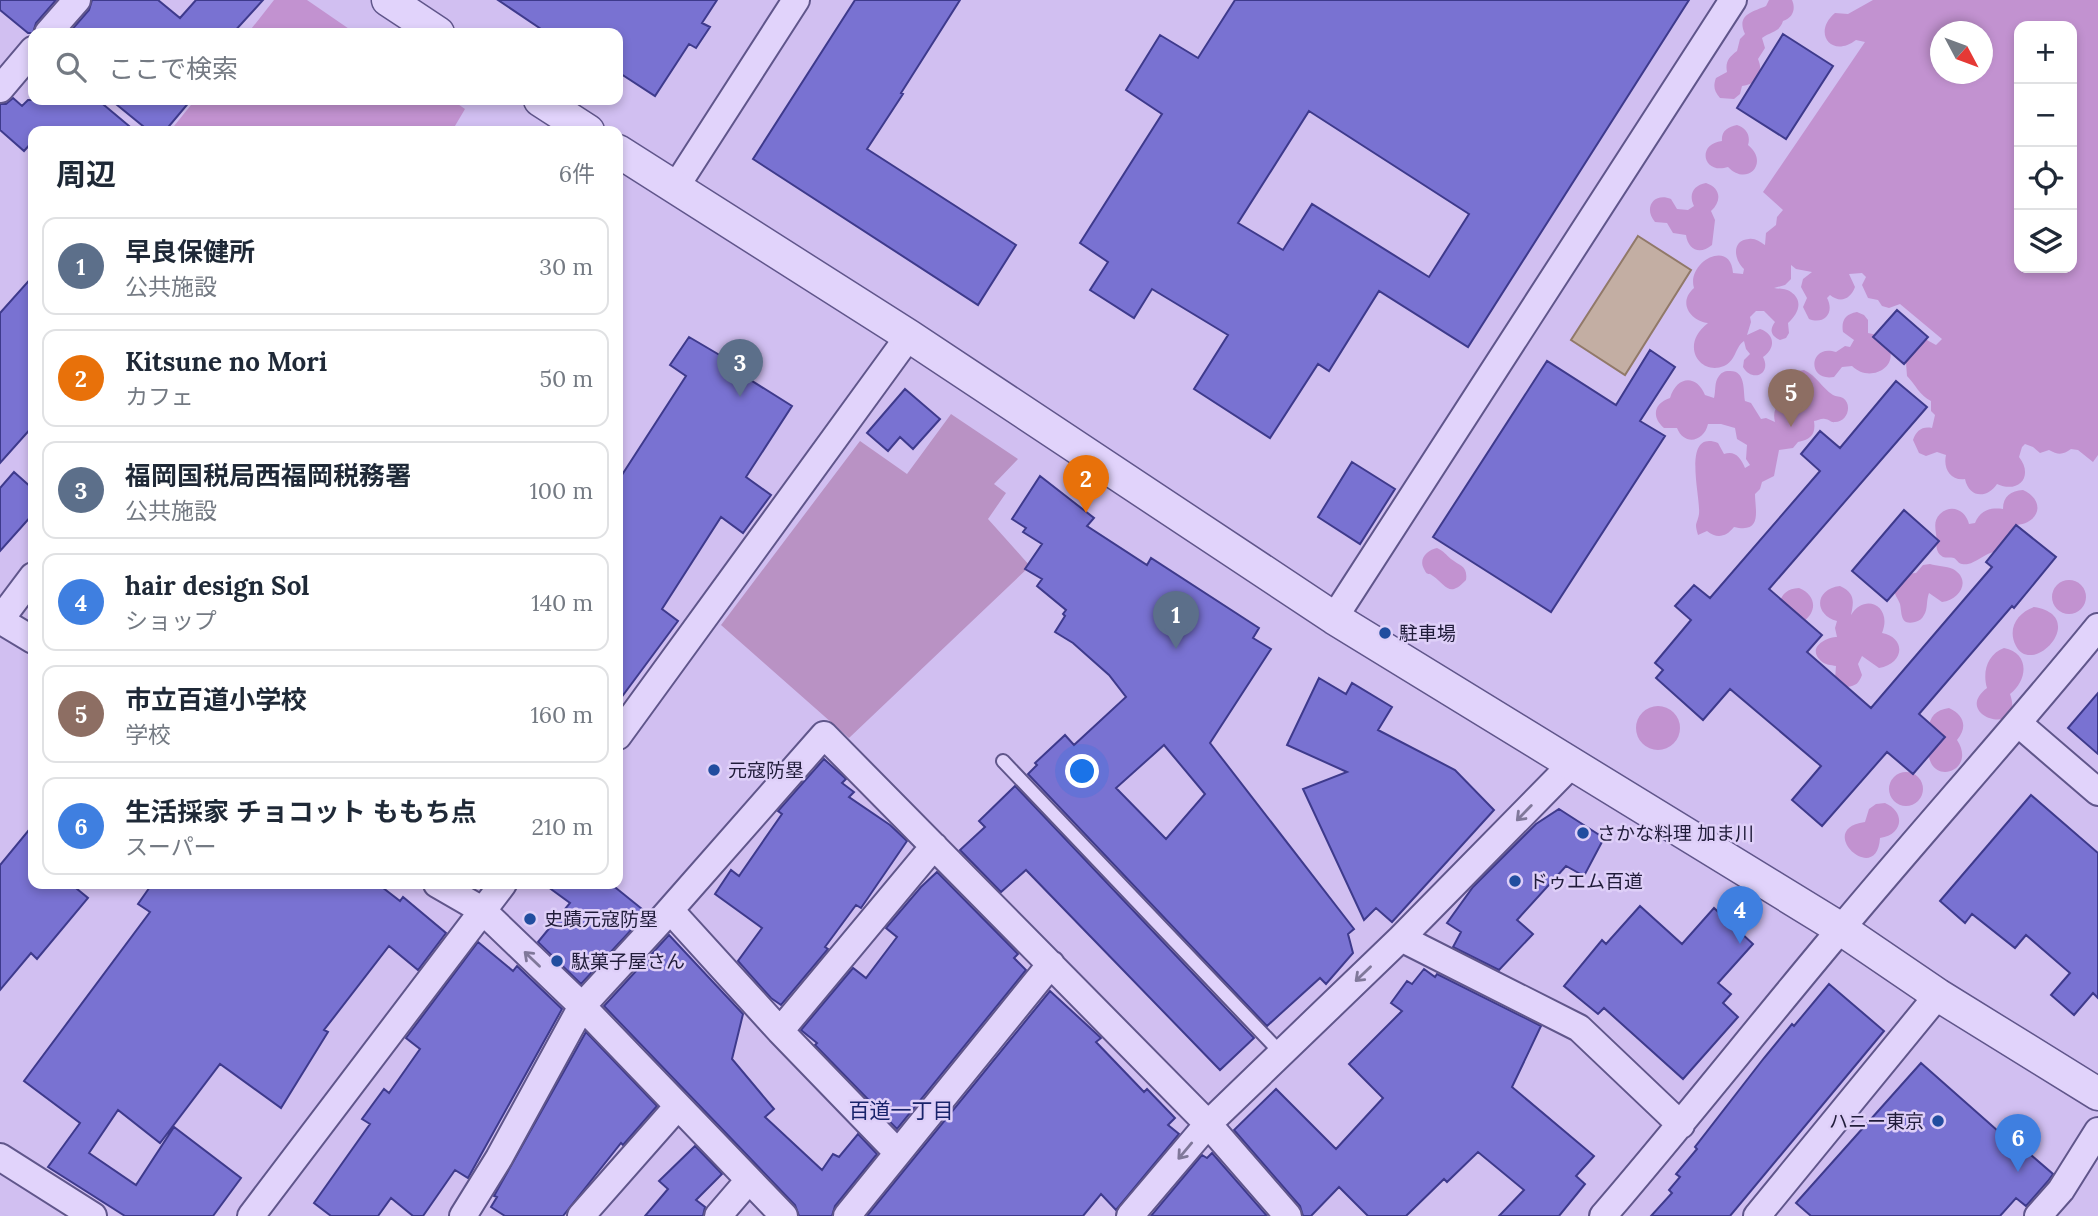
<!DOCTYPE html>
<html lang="ja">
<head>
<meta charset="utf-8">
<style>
  body { margin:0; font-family:Lora,"Noto Sans JP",serif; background:#f2f2f3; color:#1f2937 }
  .controls { position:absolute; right:21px; top:21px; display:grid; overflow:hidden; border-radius:14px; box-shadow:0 4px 10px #0003 }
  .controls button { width:63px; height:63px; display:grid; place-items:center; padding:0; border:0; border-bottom:2px solid #e0e1e3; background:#fff; color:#1f2937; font:35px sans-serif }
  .compass { position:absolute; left:1930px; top:21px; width:63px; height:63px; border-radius:50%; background:#fff; box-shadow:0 4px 10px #0003; rotate:131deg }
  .you { position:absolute; left:1083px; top:772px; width:24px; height:24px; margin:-18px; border:5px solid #fff; border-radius:50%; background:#1a73e8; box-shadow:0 0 0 10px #1a73e833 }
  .badge { display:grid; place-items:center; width:46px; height:46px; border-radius:50%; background:#214d9f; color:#fff; font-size:23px; font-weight:700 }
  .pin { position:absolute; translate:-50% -58px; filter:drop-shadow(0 2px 4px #0008) }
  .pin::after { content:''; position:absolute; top:37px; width:24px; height:21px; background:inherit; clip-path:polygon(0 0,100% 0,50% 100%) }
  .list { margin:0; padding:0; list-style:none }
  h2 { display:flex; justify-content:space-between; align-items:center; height:91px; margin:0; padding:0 28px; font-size:30px }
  h2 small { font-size:23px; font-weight:400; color:#747a83 }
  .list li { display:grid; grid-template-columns:46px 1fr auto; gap:21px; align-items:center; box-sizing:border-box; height:98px; margin:0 14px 14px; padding:0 14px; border:2px solid #e0e1e3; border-radius:14px }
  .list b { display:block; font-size:26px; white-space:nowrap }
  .list p { margin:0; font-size:23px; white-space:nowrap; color:#747a83 }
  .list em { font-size:23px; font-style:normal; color:#747a83 }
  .icon { flex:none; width:38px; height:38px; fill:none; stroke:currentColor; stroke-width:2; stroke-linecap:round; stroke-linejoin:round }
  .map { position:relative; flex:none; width:2098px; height:1216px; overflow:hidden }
  .search { position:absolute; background:#fff; box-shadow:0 4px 10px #0003; left:28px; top:28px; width:595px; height:77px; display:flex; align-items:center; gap:18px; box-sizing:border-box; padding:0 24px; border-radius:14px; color:#747a83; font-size:26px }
  .panel { position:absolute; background:#fff; box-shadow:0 4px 10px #0003; left:28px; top:126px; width:595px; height:763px; border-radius:14px }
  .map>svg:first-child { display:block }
  .green { fill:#c292d0; fill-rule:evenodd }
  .cemetery { fill:#b992c4 }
  .water { fill:#c3aea3; stroke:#917969; stroke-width:2 }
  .building { fill:#7972d2; stroke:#3e3a8c; stroke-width:2; fill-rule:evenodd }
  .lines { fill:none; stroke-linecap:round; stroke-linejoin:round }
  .service-casing { stroke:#60568b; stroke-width:16 }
  .minor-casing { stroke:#60568b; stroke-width:30 }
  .tertiary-casing { stroke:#60568b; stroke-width:35 }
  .service { stroke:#e1d3fb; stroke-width:12 }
  .minor { stroke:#e1d3fb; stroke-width:26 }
  .tertiary { stroke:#e1d3fb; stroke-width:32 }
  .oneway { stroke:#80789a }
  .poi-dot { fill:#214d9f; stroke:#decff8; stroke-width:2.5 }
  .labels { text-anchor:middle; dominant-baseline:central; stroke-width:5; stroke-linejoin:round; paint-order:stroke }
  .poi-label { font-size:19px; fill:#201c3a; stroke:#decff8; text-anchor:start }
  .neighbourhood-label { font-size:21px; fill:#18236a; stroke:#decff8 }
</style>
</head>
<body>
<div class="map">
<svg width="2098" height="1216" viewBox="0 0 2098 1216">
  <rect width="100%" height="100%" fill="#d1bff1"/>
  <path class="green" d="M274,0H307L355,33H248Z
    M1769,0H1792C1796,9 1793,18 1783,21C1779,33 1771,31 1762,38L1765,48L1758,59C1764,73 1758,84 1742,86L1740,94L1734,99L1720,98C1714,91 1713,86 1716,78L1727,72C1725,62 1729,57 1737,51L1740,39L1745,34C1736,15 1752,12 1766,6Z
    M1873,0H2098V455L2093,462L2078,450L2071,449C2063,455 2058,455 2049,450L2040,453L2033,447L2025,444L2022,447L2019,457C2034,476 2019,494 1997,484C1987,499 1969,498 1965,479C1950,481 1943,468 1946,455L1937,452L1926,456L1919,453L1913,440C1916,431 1922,426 1932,428L1935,415L1931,411V401C1920,396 1915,384 1907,376L1906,363L1897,359L1894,352L1925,339L1936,345L1942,339L1900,304L1889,308L1882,306L1878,300L1868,298L1862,285L1866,277L1862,273L1849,274L1855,287C1850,300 1840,303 1830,295L1827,298C1835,313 1824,325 1809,319L1803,307L1807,298L1801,287L1803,279L1812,272L1796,269L1791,265V279L1785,285L1774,288C1779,289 1786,288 1791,292C1804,301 1798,314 1788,323L1789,333L1786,338L1780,340C1771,336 1769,330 1775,322L1764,311H1756L1750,317L1751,322L1747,335L1760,329C1775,334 1776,348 1763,357C1772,374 1752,383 1743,367L1744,360L1750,354L1746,349L1744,341C1735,347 1736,361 1724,366C1700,376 1679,345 1708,323C1691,321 1677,303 1694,288C1686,262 1731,238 1733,273L1743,274L1744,269C1734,260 1731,240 1749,239C1755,238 1760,242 1765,245L1766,233L1776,225L1777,217L1783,210L1763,192L1865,42L1856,40C1831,59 1812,32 1835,13L1848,14ZM2019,26H2072V268H2019ZM1940,32H1982V74H1940Z
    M195,100H452L465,109L452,131H170Z
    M1737,125C1746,128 1751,135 1748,145C1770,163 1747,187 1728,167C1703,175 1696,144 1722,141C1721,131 1728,127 1737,125Z
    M1706,183C1721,188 1722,201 1711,211L1715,220L1712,245C1700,255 1688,250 1686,235L1673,233L1667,223L1655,222C1643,208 1654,192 1671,199L1677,209L1688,210L1694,206C1688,194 1694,185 1706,183Z
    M1857,312L1864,315L1868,320V333L1877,335C1880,338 1887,343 1889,348C1898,368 1869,383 1852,366L1842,367L1834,377C1806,382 1809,343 1836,352L1845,346L1850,347L1854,340L1843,332C1841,321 1845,314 1857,312Z
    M1804,370C1817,376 1821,387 1833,395C1836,397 1840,396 1843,398C1853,405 1847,422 1835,422C1831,423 1829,419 1825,419C1821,418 1818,421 1814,421C1816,434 1811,440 1798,442L1793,448L1779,450L1774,476L1762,482L1760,489L1755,494C1755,510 1763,534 1734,527C1726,537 1717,539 1707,531L1698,535C1694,522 1697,525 1699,514C1701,497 1681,429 1718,443L1724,454C1735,450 1741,458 1745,468L1750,465L1746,459L1747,445L1737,439L1735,428L1721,424H1708C1704,442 1684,446 1677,428H1664C1651,417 1654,403 1670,398C1676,377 1696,373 1705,395L1714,398C1716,391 1714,382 1719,376C1721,373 1724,371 1729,371C1746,370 1743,390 1745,401L1751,403L1761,419L1766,418L1775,422C1772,410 1777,404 1787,397C1780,382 1788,372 1804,370Z
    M2023,490C2045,500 2041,522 2017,525L2018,529L2001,551C1984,551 1974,567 1962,564C1959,564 1957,560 1954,558C1950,557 1946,558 1943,557C1933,551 1938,542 1936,534C1935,526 1934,520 1940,514C1952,503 1966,511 1969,524L1975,523C1980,511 1989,507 2003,509C2003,496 2011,491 2023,490Z
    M1437,548C1444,551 1446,555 1451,559C1460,566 1468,566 1466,580C1449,598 1447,586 1433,576C1427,571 1428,577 1424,569C1418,558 1428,550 1437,548Z
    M1930,564C1937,566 1946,566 1953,569C1972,580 1960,600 1942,602L1929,593C1926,601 1928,609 1924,615C1922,619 1919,621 1915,622C1900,626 1902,613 1900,604C1898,598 1894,595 1894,588L1905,574L1916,573L1923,565Z
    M2052 597a17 17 0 1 1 34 0a17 17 0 1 1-34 0Z
    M1840,586C1855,593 1854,601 1851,615C1865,592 1893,606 1882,633C1907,638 1904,664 1879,668L1862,656L1858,664L1862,675C1859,683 1856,686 1847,687L1835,679L1836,666C1831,665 1825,665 1821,661C1806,647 1827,637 1837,637L1835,628L1837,621C1813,614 1815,589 1840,586Z
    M1799,588C1816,595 1818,611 1803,622L1779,603C1783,593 1787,589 1799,588Z
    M2034,607C2090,616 2033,678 2016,646C2007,629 2017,613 2034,607Z
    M2004,648C2030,653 2028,680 2010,694C2026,739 1950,716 1987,688C1982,671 1988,654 2004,648Z
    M1636 728a22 22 0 1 1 44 0a22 22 0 1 1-44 0Z
    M1949,708C1964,715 1968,727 1957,740C1975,767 1941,783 1931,763C1926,753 1929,740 1929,730C1929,716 1936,710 1949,708Z
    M1889 789a17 17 0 1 1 34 0a17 17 0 1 1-34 0Z
    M1885,803C1906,812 1903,835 1880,838C1877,888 1813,829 1865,822L1869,809L1876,804Z"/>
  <path class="cemetery" d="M951,414L1018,459L994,484L1006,493L988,519L1030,566L849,738L721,625L860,441L907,474Z"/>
  <path class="water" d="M1638,236L1691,270L1625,375L1571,340Z"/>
  <path class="building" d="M0,0H56L36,23L33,33H28L0,10Z
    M92,0H158L180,18L196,0H263L233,33H69L89,10Z
    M498,0H717L702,23L710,27L696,48L689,44L655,96L618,72V33H547Z
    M855,0H960L901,93L903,94L867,149L1016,245L978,305L753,159Z
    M1235,0H1689L1468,347L1379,291L1329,371L1318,364L1270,438L1194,389L1228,335L1152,289L1134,318L1090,290L1108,262L1080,243L1162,114L1126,90L1160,35L1198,58ZM1309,111L1469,214L1429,277L1312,204L1283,250L1238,223Z
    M1783,34L1833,66L1786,139L1737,108Z
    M13,98L22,106L28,100H98L135,131H33V141L24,151L0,130V104H6Z
    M111,100H191L165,131H149Z
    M33,276V426L0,463V313Z
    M1897,310L1928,337L1904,364L1873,337Z
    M689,337L728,360L725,364L792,406L746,477L771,495L743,533L721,517L662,609L678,621L618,702V481L686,376L670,365Z
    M1650,350L1675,367L1640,421L1665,436L1551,612L1433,537L1547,361L1616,405Z
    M1896,381L1927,407L1769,589L1822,635L1807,652L1871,708L1992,567L1986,562L2016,525L2056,557L2014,608L2012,606L1919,714L1945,737L1913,774L1887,752L1822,826L1792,800L1821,766L1730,689L1703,720L1656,678L1663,670L1655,663L1691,620L1675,606L1694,585L1710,598L1820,471L1801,454L1820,431L1840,448Z
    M905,389L940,419L913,449L900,437L888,451L867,433Z
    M1352,462L1395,489L1360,544L1318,517Z
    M14,472L33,489V514L0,551V488Z
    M1040,476L1094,518L1087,526L1147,565L1151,558L1259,628L1253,638L1271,649L1210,743L1354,929L1348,934L1353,953L1326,984L1320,978L1267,1026L1028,774L1037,765L1035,763L1065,735L1074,745L1126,697L1109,675L1073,643L1055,632L1065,616L1063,614L1066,610L1037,586L1042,579L1025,569L1042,544L1023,532L1026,528L1012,519ZM1164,745L1205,794L1166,839L1116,788Z
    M1904,510L1939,541L1887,601L1852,571Z
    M1319,678L1346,694L1352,683L1392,707L1378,730L1455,770L1494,810L1392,922L1376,908L1364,920L1303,789L1347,772L1287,745Z
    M2098,693V754L2068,728Z
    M824,759L846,779L842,783L854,792L849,797L890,825L907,841L861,908L856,905L825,947L828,949L781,1005L771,998L738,961L762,928L715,894L731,870L739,876L782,814L778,811Z
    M1015,786L1254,1038L1220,1070L1026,870L1001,892L960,850L985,827L979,821Z
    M2031,795L2098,853V998L2093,993L2074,1015L2051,995L2070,973L2026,935L2015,948L1972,914L1965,923L1940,901Z
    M1559,809L1604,838L1584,876L1566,866L1517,920L1533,934L1499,970L1453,947L1461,932L1447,923L1473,887L1536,824Z
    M33,825V884H71L88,898L37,959L31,953L0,990V865Z
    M937,872L1018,954L1014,958L1026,970L897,1129L815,1045L817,1043L801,1030L853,968L866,978L897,937L886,928L921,887Z
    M152,884H378L400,901L403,897L446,933L418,970L389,946L324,1030L328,1032L281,1108L220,1064L160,1143L118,1110L89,1153L136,1185L174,1127L241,1178L213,1216H125L48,1167L80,1123L24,1081L150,912L138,904Z
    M544,884H611L647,913L581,984L538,942L570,903Z
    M1640,906L1682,944L1714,908L1753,944L1718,983L1731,994L1723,1003L1738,1017L1683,1079L1604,1008L1598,1014L1564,986L1602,940L1606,944Z
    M669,935L743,1014L732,1059L774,1109L765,1117L822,1170L833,1154L839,1157L858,1134L877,1154L835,1206L832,1216H799L795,1205L604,1006Z
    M478,942L513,971L517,966L562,1009L468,1178L455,1170L423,1216H413L391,1198L378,1216H331L314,1203L370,1124L362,1119L384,1089L389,1093L420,1049L406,1038Z
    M1424,969L1435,977L1437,974L1541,1026L1512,1087L1594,1156L1576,1176L1585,1184L1559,1216H1499L1524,1190L1478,1152L1447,1182L1444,1179L1406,1216H1368L1339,1187L1311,1216H1303L1300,1206L1234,1130L1276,1089L1336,1149L1383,1098L1349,1064L1402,1011L1391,1003L1407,981L1412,984Z
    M1829,984L1884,1031L1730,1216H1651L1672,1193L1669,1190L1680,1177L1676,1174L1697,1149L1695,1147L1764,1058L1792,1024L1794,1026Z
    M1050,991L1101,1038L1096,1042L1144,1092L1147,1089L1175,1118L1168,1125L1179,1134L1116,1210L1101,1194L1083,1216H867Z
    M586,1032L657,1106L623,1145L621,1143L563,1216H505L491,1207L497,1197L494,1196Z
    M1921,1063L2007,1139L2009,1136L2053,1174L2048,1181L2026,1206L2016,1198L2000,1216H1811L1796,1203Z
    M695,1146L722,1174L696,1200L705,1207L703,1216H645L668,1189L659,1181Z
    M1212,1153L1267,1216H1151L1202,1155L1207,1158Z"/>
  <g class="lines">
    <g class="service-casing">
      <path id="service" d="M1003,761L1281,1053"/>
    </g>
    <g class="minor-casing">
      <path id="minor" d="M48,33L77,0
        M0,89L33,50
        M675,188L796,0
        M1334,618L1733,0
        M0,620L33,576
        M0,620L33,640
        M2019,724L2098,792
        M618,736L909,336
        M437,884L482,910L582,1006L784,1216
        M670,910L780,1031L898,1153
        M1401,938L1579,1028L1681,1125
        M780,1031L934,846
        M0,1157L93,1216
        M251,1216L503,884
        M463,1216L499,1158L582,1006L663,918L824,735L1208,1124L1288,1216
        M581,1216L678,1106
        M718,1216L749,1180
        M847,1216L1051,964
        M1130,1216L1208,1124L1401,938L1572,764
        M1603,1216C1684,1122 1760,1025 1840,930C1925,828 2014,730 2098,627
        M1757,1216L1938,995
        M2038,1216L2061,1190L2098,1131"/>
    </g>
    <g class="tertiary-casing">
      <path id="tertiary" d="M388,0L438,33
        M540,100L588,131
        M618,151L909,336L1334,618L1841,929L1938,995L2098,1094"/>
    </g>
    <use href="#service" class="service"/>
    <use href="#minor" class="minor"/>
    <use href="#tertiary" class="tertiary"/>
  </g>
  <defs><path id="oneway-shaft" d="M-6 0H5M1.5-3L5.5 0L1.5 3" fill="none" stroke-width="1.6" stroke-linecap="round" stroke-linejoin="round" transform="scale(1.75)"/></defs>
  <g class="oneway">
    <use href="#oneway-shaft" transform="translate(1524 813) rotate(134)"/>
    <use href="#oneway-shaft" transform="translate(532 959) rotate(-136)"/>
    <use href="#oneway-shaft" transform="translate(1363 974) rotate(136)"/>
    <use href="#oneway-shaft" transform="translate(1185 1151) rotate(130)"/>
  </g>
  <g class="poi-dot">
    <circle cx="1385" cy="633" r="7"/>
    <circle cx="714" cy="770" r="7"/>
    <circle cx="1583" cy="833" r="7"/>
    <circle cx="1515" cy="881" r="7"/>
    <circle cx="530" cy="919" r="7"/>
    <circle cx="557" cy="961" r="7"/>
    <circle cx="1938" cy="1121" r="7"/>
  </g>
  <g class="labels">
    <g class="poi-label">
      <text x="1399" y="633">駐車場</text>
      <text x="728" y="770">元寇防塁</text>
      <text x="1597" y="833">さかな料理 加ま川</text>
      <text x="1529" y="881">ドゥエム百道</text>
      <text x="544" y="919">史蹟元寇防塁</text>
      <text x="571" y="961">駄菓子屋さん</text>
      <text x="1924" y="1121" text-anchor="end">ハニー東京</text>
    </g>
    <g class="neighbourhood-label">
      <text x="901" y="1110">百道一丁目</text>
    </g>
  </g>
</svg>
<div class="controls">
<button>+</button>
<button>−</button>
<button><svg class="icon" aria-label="locate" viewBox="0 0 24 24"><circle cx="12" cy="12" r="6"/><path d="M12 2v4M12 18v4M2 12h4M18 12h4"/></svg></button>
<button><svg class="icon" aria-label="layers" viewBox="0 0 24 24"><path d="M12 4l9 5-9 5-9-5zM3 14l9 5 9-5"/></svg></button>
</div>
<svg class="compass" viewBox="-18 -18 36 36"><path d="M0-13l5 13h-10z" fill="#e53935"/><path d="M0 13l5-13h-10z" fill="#747a83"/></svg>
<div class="you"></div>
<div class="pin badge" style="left:1176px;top:649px;background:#5c6f8a">1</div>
<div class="pin badge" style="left:1086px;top:513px;background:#e8710a">2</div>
<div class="pin badge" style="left:740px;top:397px;background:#5c6f8a">3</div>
<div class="pin badge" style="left:1740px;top:944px;background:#3f7fe0">4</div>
<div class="pin badge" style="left:1791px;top:427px;background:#8d6e63">5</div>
<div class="pin badge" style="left:2018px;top:1172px;background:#3f7fe0">6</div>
<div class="search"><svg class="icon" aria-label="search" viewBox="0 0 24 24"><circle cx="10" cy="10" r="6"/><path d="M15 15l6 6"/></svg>ここで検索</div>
<section class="panel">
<h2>周辺<small>6件</small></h2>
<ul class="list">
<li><span class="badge" style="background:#5c6f8a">1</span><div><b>早良保健所</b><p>公共施設</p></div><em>30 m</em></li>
<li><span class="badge" style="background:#e8710a">2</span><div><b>Kitsune no Mori</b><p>カフェ</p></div><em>50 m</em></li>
<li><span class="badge" style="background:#5c6f8a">3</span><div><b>福岡国税局西福岡税務署</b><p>公共施設</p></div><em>100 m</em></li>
<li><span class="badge" style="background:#3f7fe0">4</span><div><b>hair design Sol</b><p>ショップ</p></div><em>140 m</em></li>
<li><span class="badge" style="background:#8d6e63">5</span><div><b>市立百道小学校</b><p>学校</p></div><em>160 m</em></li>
<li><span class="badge" style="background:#3f7fe0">6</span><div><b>生活採家 チョコット ももち点</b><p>スーパー</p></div><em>210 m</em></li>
</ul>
</section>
</div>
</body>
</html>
